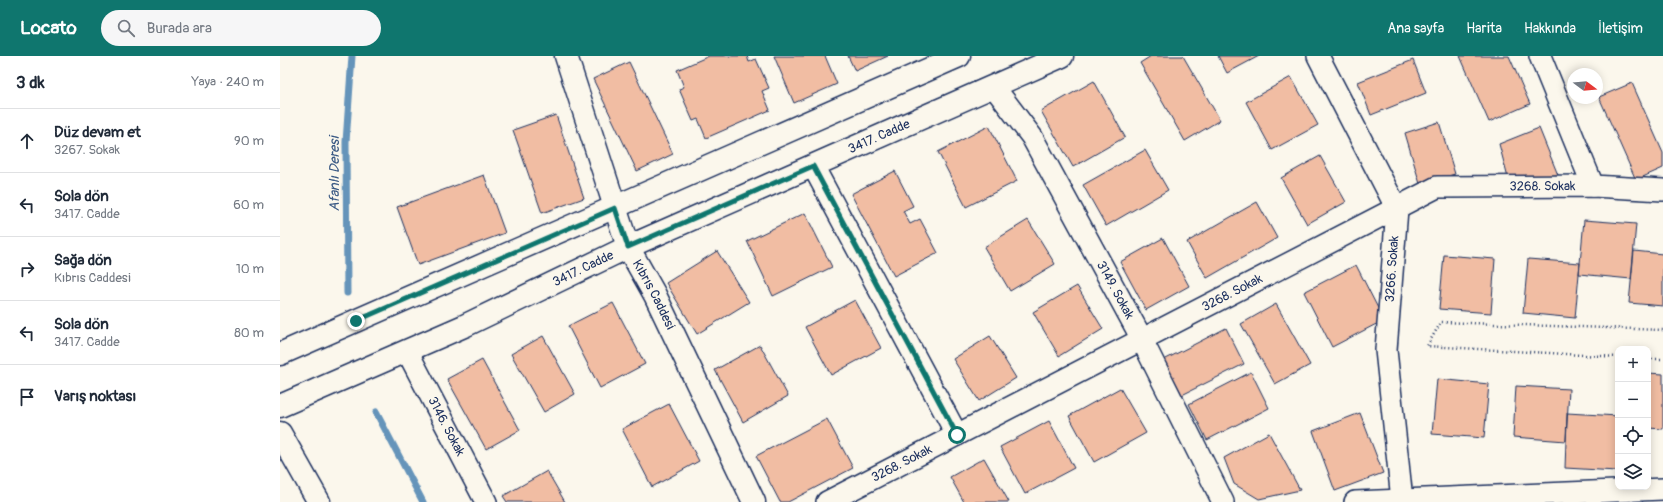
<!DOCTYPE html>
<html lang="tr">
<head>
<meta charset="utf-8">
<style>
  body { margin:0; font-family:Pangolin,sans-serif; background:#f6f6f7; color:#1f2937 }
  .controls { position:absolute; right:12px; bottom:12px; display:grid; overflow:hidden; border-radius:8px; box-shadow:0 2px 10px #0003 }
  .controls button { width:36px; height:36px; display:grid; place-items:center; padding:0; border:0; border-bottom:1px solid #e0e1e3; background:#fff; color:#1f2937; font:20px sans-serif }
  .compass { position:absolute; left:1287px; top:12px; width:36px; height:36px; border-radius:50%; background:#fff; box-shadow:0 2px 10px #0003; rotate:106deg }
  .stop { position:absolute; width:12px; height:12px; margin:-9px; border:3px solid #0f766e; border-radius:50%; background:#fff }
  .stop.end { background:#0f766e; border-color:#fff; box-shadow:0 1px 4px #0008 }
  .list { margin:0; padding:0; list-style:none }
  h2 { display:flex; justify-content:space-between; align-items:center; height:52px; margin:0; padding:0 16px; font-size:17px }
  h2 small { font-size:13px; font-weight:400; color:#747a83 }
  .list li { display:grid; grid-template-columns:26px 1fr auto; gap:12px; align-items:center; box-sizing:border-box; height:64px; padding:0 16px; border-top:1px solid #e0e1e3 }
  .list b { display:block; font-size:15px; white-space:nowrap }
  .list p { margin:0; font-size:13px; white-space:nowrap; color:#747a83 }
  .list em { font-size:13px; font-style:normal; color:#747a83 }
  .icon { flex:none; width:22px; height:22px; fill:none; stroke:currentColor; stroke-width:2; stroke-linecap:round; stroke-linejoin:round }
  .map { position:relative; flex:none; width:1383px; height:446px; overflow:hidden }
  header { display:flex; align-items:center; gap:24px; box-sizing:border-box; height:56px; padding:0 20px; background:#0f766e; color:#fff }
  header strong { font-size:19px }
  nav { display:flex; gap:22px; margin-inline-start:auto; font-size:14px }
  .search { width:280px; height:36px; background:#f6f6f7; display:flex; align-items:center; gap:10px; box-sizing:border-box; padding:0 14px; border-radius:22px; color:#747a83; font-size:15px }
  main { display:flex }
  aside { flex:1; background:#fff }
  .map>svg:first-child { display:block }
  .lines { fill:none; stroke-linecap:round; stroke-linejoin:round }
  .stream { stroke:#6594ba; stroke-width:7 }
  .building { fill:#f1bda3; stroke:#1b2f5e }
  .minor-casing { stroke:#1b2f5e; stroke-width:24 }
  .tertiary-casing { stroke:#1b2f5e; stroke-width:25 }
  .path { stroke:#1b2f5e; stroke-width:2.5; stroke-dasharray:1 3; stroke-linecap:butt }
  .minor { stroke:#fbf7ec; stroke-width:21 }
  .tertiary { stroke:#fbf7ec; stroke-width:22 }
  .route { stroke:#0f766e; stroke-width:5 }
  .labels { text-anchor:middle; dominant-baseline:central; stroke-width:3; stroke-linejoin:round; paint-order:stroke }
  .street-label { font-size:13px; fill:#1b2f5e; stroke:#fbf7ec }
  .water-label { font-size:14px; font-style:italic; fill:#3a5984; stroke:#fbf7ec }
</style>
</head>
<body>
<header>
<strong>Locato</strong>
<div class="search"><svg class="icon" aria-label="search" viewBox="0 0 24 24"><circle cx="10" cy="10" r="6"/><path d="M15 15l6 6"/></svg>Burada ara</div>
<nav><a>Ana sayfa</a><a>Harita</a><a>Hakkında</a><a>İletişim</a></nav>
</header>
<main>
<aside>
<h2>3 dk<small>Yaya · 240 m</small></h2>
<ul class="list">
<li><svg class="icon" aria-label="ahead" viewBox="0 0 24 24"><path d="M12 20V5M6 11l6-6 6 6"/></svg><div><b>Düz devam et</b><p>3267. Sokak</p></div><em>90 m</em></li>
<li><svg class="icon" aria-label="left" viewBox="0 0 24 24"><path d="M17 20v-9H6M10 6l-5 5 5 5"/></svg><div><b>Sola dön</b><p>3417. Cadde</p></div><em>60 m</em></li>
<li><svg class="icon" aria-label="right" viewBox="0 0 24 24"><path d="M7 20v-9h11M14 6l5 5-5 5"/></svg><div><b>Sağa dön</b><p>Kıbrıs Caddesi</p></div><em>10 m</em></li>
<li><svg class="icon" aria-label="left" viewBox="0 0 24 24"><path d="M17 20v-9H6M10 6l-5 5 5 5"/></svg><div><b>Sola dön</b><p>3417. Cadde</p></div><em>80 m</em></li>
<li><svg class="icon" aria-label="arrive" viewBox="0 0 24 24"><path d="M6 21V4h12l-3 4 3 4H6"/></svg><div><b>Varış noktası</b></div></li>
</ul>
</aside>
<div class="map">
<svg width="1383" height="446" viewBox="0 0 1383 446">
  <rect width="100%" height="100%" fill="#fbf7ec"/>
  <filter id="ink" filterUnits="userSpaceOnUse"><feTurbulence type="fractalNoise" baseFrequency=".025" numOctaves="2"/><feDisplacementMap in="SourceGraphic" scale="8" xChannelSelector="R" yChannelSelector="G"/><feConvolveMatrix kernelMatrix="1 2 1 2 8 2 1 2 1" color-interpolation-filters="sRGB"/></filter>
  <g filter="url(#ink)">
    <g class="lines">
      <path class="stream" d="M67,237L66,86L72,0
        M96,356L143,446"/>
    </g>
    <path class="building" d="M429,0H467L469,6L476,3L489,32L482,35L490,54L426,82L418,63L413,65L399,33L404,31L397,14Z
      M494,0H545L557,28L514,47Z
      M568,0H608L575,15Z
      M871,0H903L940,64L905,85L860,7Z
      M938,0H979L947,17Z
      M1180,0H1229L1250,48L1209,66Z
      M1133,4L1146,37L1091,59L1078,26Z
      M349,6L393,98L357,115L313,23Z
      M1011,21L1038,69L992,94L966,46Z
      M814,25L845,81L793,111L761,55Z
      M1352,27L1383,97V112L1356,124L1319,41Z
      M276,59L304,142L262,157L233,74Z
      M1159,66L1175,118L1140,128L1125,77Z
      M709,70L737,125L686,151L658,96Z
      M1259,72L1278,119L1228,122L1219,88Z
      M865,94L888,134L826,170L803,129Z
      M1040,100L1066,146L1027,168L1001,122Z
      M615,115L633,150L623,155L630,168L640,163L658,197L614,220L571,138Z
      M204,119L225,177L138,209L117,151Z
      M977,146L997,182L927,222L907,186Z
      M525,157L552,211L493,240L467,185Z
      M748,164L775,208L730,235L704,191Z
      M1304,164L1356,168L1351,223L1299,218Z
      M883,182L909,230L866,254L840,206Z
      M437,195L469,246L417,278L386,227Z
      M1354,195L1383,198V250L1349,247Z
      M1164,199L1215,203L1211,257L1159,253Z
      M1248,203L1300,207L1295,262L1243,257Z
      M1076,209L1104,264L1052,291L1024,236Z
      M797,230L823,273L779,300L753,256Z
      M575,244L601,292L551,319L525,271Z
      M333,247L365,308L320,332L288,270Z
      M996,248L1030,309L995,328L961,268Z
      M946,272L964,308L902,339L884,304Z
      M263,280L295,338L264,356L231,298Z
      M710,280L736,322L699,345L673,303Z
      M480,289L508,340L463,366L435,314Z
      M202,304L240,374L206,393L167,323Z
      M971,316L989,352L927,384L909,348Z
      M1368,317L1383,318V373L1368,372Z
      M1157,323L1209,328L1204,382L1152,378Z
      M1236,330L1289,333L1286,385L1233,381Z
      M840,332L866,377L814,406L789,360Z
      M389,348L419,405L372,431L342,373Z
      M1080,357L1103,417L1055,435L1033,375Z
      M1287,357L1338,360L1337,415L1285,412Z
      M547,363L573,412L508,446H500L476,400Z
      M769,365L794,412L745,438L720,391Z
      M989,377L1020,434L979,443L954,428L944,402Z
      M704,402L729,446H684L670,421Z
      M267,415L285,446H227L223,440Z"/>
    <g class="lines">
      <g class="minor-casing">
        <g id="minor">
          <path d="M1038,0L1117,153L1106,294L1122,444"/>
          <path d="M1260,0L1313,130"/>
          <path id="s1" d="M714,31L752,81L856,272L943,446"/>
          <path d="M533,110L677,379"/>
          <path id="s2" d="M127,295L206,446"/>
          <path id="s3" d="M547,446L1157,131L1313,130L1383,134"/>
          <path d="M1075,446L1383,433"/>
        </g>
      </g>
      <g class="tertiary-casing">
        <g id="tertiary">
          <path id="s4" d="M286,0L348,191L375,239L474,446"/>
          <path d="M0,298L679,0"/>
          <path id="s5" d="M0,350L184,270L348,191L782,0"/>
          <path d="M0,377L39,446"/>
        </g>
      </g>
      <path class="path" d="M1338,301L1147,290L1161,266L1383,274
        M1368,303H1383"/>
      <use href="#minor" class="minor"/>
      <use href="#tertiary" class="tertiary"/>
    </g>
  </g>
  <g class="lines" filter="url(#ink)">
    <path class="route" d="M76,265L335,152L348,191L533,110L677,379"/>
  </g>
  <g class="labels">
    <g class="street-label">
      <text stroke="none"><textPath href="#s5" startOffset="657">3417. Cadde</textPath></text>
      <text stroke="none"><textPath href="#s3" startOffset="792">3268. Sokak</textPath></text>
      <text stroke="none"><textPath href="#s5" startOffset="333">3417. Cadde</textPath></text>
      <text transform="translate(1112 213) rotate(-86)">3266. Sokak</text>
      <text stroke="none"><textPath href="#s1" startOffset="237">3149. Sokak</textPath></text>
      <text stroke="none"><textPath href="#s3" startOffset="456">3268. Sokak</textPath></text>
      <text stroke="none"><textPath href="#s4" startOffset="255">Kıbrıs Caddesi</textPath></text>
      <text stroke="none"><textPath href="#s2" startOffset="85">3146. Sokak</textPath></text>
      <text stroke="none"><textPath href="#s3" startOffset="84">3268. Sokak</textPath></text>
    </g>
    <g class="water-label">
      <text transform="translate(54 118) rotate(-90)">Afanlı Deresi</text>
    </g>
  </g>
</svg>
<div class="controls">
<button>+</button>
<button>−</button>
<button><svg class="icon" aria-label="locate" viewBox="0 0 24 24"><circle cx="12" cy="12" r="6"/><path d="M12 2v4M12 18v4M2 12h4M18 12h4"/></svg></button>
<button><svg class="icon" aria-label="layers" viewBox="0 0 24 24"><path d="M12 4l9 5-9 5-9-5zM3 14l9 5 9-5"/></svg></button>
</div>
<svg class="compass" viewBox="-18 -18 36 36"><path d="M0-13l5 13h-10z" fill="#e53935"/><path d="M0 13l5-13h-10z" fill="#747a83"/></svg>
<div class="stop" style="left:677px;top:379px"></div>
<div class="stop end" style="left:76px;top:265px"></div>
</div>
</main>
</body>
</html>
